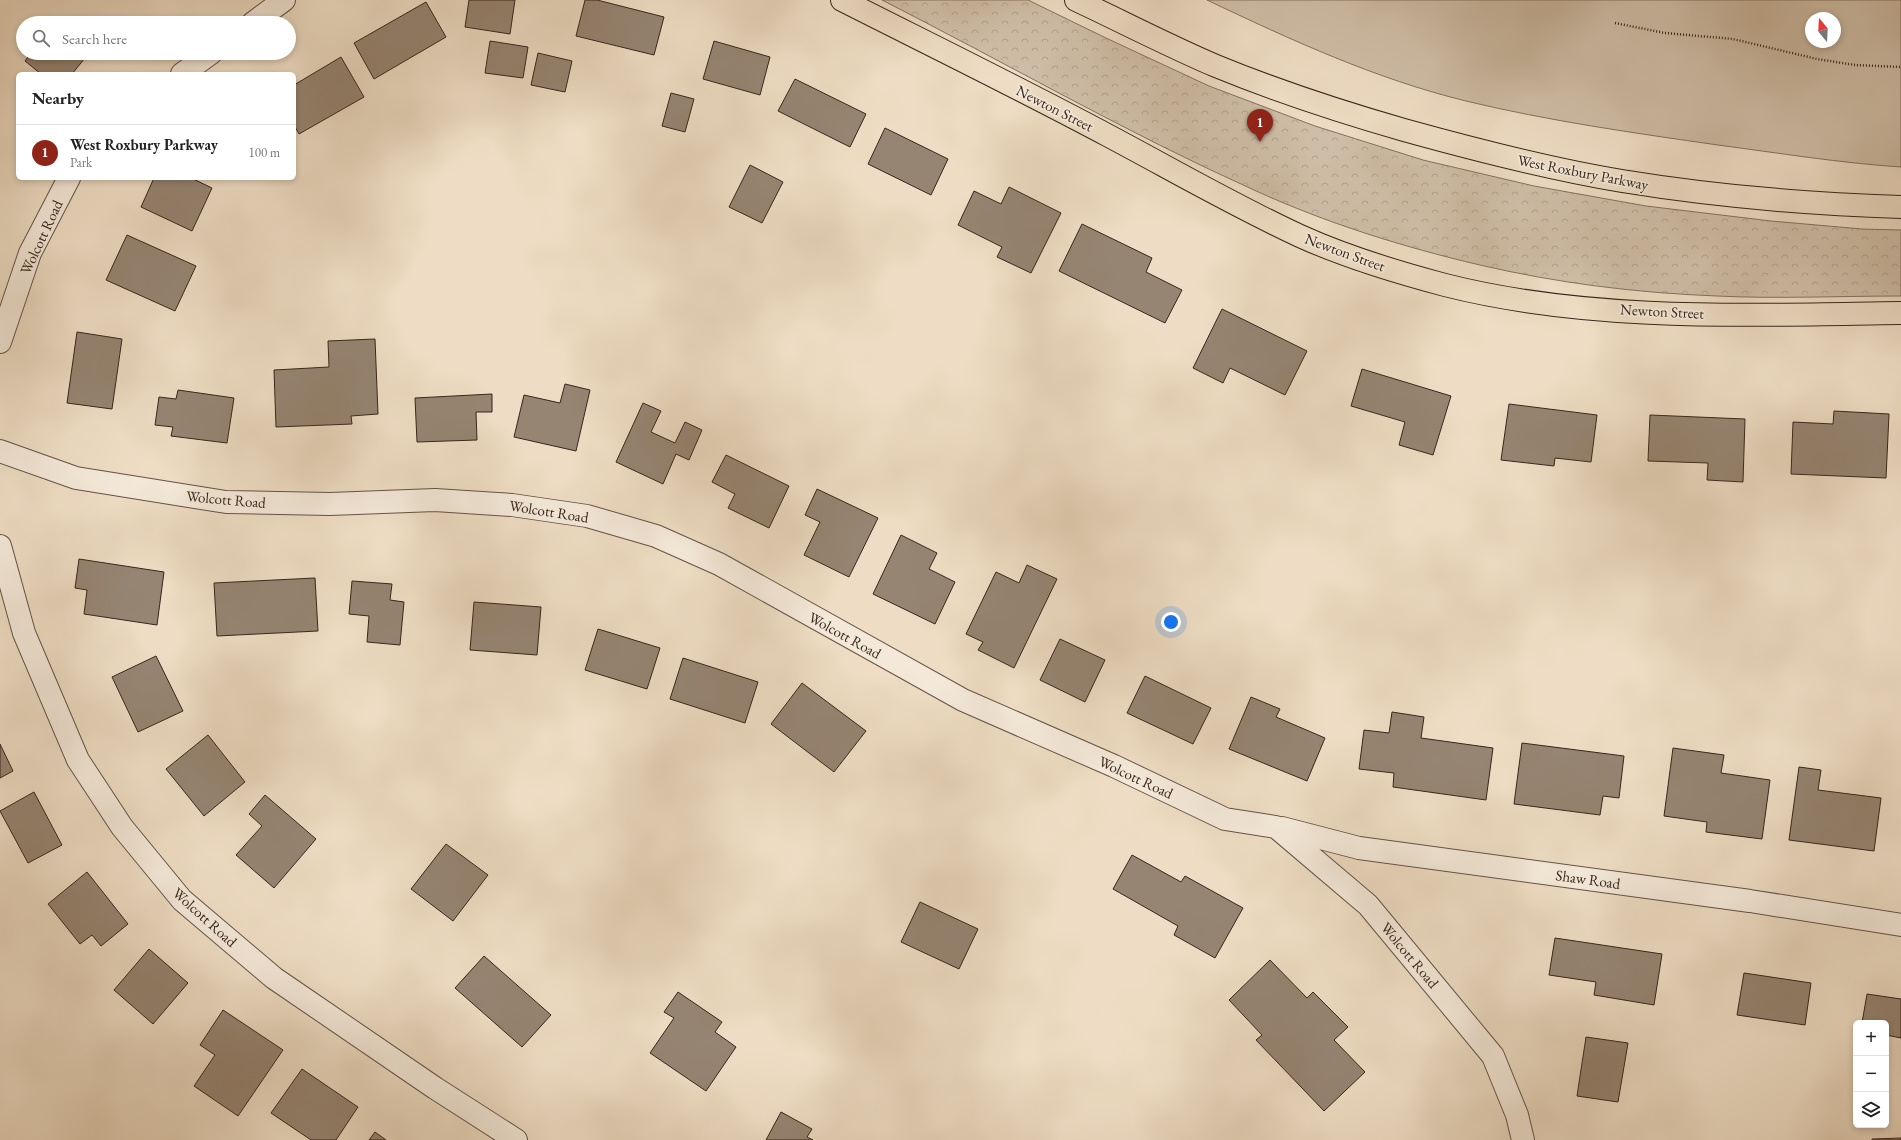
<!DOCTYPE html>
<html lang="en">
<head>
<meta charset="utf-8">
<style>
  body { margin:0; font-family:"EB Garamond",serif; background:#f6f6f6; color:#222 }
  .controls { position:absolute; right:12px; bottom:12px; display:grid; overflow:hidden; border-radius:6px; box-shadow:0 2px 6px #0003 }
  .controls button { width:36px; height:36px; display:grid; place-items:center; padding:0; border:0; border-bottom:1px solid #e0e0e0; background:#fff; color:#222; font:20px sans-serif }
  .compass { position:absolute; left:1805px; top:12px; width:36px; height:36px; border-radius:50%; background:#fff; box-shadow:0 2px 6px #0003; rotate:342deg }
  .you { position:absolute; left:1171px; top:622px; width:14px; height:14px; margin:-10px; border:3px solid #fff; border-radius:50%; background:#1a73e8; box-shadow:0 0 0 6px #1a73e833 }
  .badge { display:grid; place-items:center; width:26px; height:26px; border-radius:50%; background:#8f2418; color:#fff; font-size:13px; font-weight:700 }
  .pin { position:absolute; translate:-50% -33px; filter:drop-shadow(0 1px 2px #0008) }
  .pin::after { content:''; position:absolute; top:21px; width:14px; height:12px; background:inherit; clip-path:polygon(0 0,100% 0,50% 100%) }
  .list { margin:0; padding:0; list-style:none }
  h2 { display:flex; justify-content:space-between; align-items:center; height:52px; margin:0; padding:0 16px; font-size:17px }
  h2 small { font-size:13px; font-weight:400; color:#767676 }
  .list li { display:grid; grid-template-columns:26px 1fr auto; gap:12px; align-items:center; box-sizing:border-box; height:56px; padding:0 16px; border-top:1px solid #e0e0e0 }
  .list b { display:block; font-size:15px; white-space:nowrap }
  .list p { margin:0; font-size:13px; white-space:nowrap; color:#767676 }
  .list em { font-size:13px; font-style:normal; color:#767676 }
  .icon { flex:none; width:22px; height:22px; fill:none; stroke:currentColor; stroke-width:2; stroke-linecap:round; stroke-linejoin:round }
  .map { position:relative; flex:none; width:1901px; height:1140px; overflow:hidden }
  .search { position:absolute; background:#fff; box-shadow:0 2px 6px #0003; left:16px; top:16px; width:280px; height:44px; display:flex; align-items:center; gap:10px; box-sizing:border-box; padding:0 14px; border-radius:22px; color:#767676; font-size:15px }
  .panel { position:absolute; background:#fff; box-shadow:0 2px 6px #0003; left:16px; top:72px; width:280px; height:108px; border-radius:6px }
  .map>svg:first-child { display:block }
  .grass { fill:#cfbea7; stroke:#837261; fill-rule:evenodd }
  .park { fill:url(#park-crowns); stroke:#837261 }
  .building { fill:#968573; stroke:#37251b }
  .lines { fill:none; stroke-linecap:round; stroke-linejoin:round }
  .street-casing { stroke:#655345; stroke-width:24 }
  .primary-casing { stroke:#37251b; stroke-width:24 }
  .path { stroke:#37251b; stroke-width:2.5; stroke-dasharray:1 2; stroke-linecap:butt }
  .street { stroke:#f4e9d9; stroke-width:22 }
  .primary { stroke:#eeddc4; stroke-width:22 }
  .labels { text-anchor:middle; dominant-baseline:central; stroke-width:3.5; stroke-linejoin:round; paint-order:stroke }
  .street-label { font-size:15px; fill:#37251b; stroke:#f4e9d9 }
</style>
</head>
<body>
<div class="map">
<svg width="1901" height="1140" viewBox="0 0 1901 1140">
  <defs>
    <pattern id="park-crowns" width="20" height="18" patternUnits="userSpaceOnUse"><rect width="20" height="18" fill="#cfbea7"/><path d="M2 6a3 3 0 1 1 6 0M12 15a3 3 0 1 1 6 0" fill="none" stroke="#b2a38f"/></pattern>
  </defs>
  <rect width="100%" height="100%" fill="#eeddc4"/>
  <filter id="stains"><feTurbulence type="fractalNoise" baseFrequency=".005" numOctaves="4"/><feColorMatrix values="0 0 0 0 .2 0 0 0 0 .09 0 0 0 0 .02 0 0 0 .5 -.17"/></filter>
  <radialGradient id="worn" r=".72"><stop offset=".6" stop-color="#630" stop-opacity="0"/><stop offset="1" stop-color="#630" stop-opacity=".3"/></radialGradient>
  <path class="grass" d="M1207,0H1901V167C1840,163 1779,153 1718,145C1634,133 1549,121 1466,101C1376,79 1291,40 1207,0ZM1811,18H1835V42H1811Z"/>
  <path class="park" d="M882,0H1028L1106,38L1209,86L1315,126L1423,160L1534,186L1646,206L1771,221L1862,229L1901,230V296C1840,296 1778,299 1717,296C1637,293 1557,283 1480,265C1403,247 1326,223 1254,190C1127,133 1006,63 882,0Z"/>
  <path class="building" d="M469,0H515L510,34L465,27Z
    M585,0H597L664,17L654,55L576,36Z
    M426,2L446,37L374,79L354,43Z
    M490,41L528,47L523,78L485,73Z
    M714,41L770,57L760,95L703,79Z
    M31,53H89L72,74H41L25,61Z
    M538,53L572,61L565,92L531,85Z
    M341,57L364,97L299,134L294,125V85Z
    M795,79L866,114L850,147L778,111Z
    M671,93L694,99L685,132L662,126Z
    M885,128L948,159L931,195L868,164Z
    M750,165L783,182L762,223L729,207Z
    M154,178H191L212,188L192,231L141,207Z
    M1009,187L1061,213L1031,273L997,257L1002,247L958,225L974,191L1001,204Z
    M1082,224L1152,258L1146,272L1182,290L1165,323L1059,271Z
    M127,235L196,266L175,311L106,280Z
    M1222,309L1307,351L1285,395L1230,368L1223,383L1193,368Z
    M77,332L122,339L112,409L67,403Z
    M375,339L378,414L351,416L352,424L276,427L274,370L329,367L328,341Z
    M1362,369L1451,396L1433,455L1399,445L1405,422L1351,406Z
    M565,384L590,390L576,451L514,437L524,395L560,403Z
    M178,390L234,398L227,443L171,436L173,427L155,425L159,397L176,399Z
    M492,394V412H476L477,440L417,442L415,398Z
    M643,403L661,411L651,432L675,443L685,422L702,430L689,460L676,454L663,484L616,462Z
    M1509,404L1597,415L1591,462L1555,458L1554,466L1501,460Z
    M1834,411L1889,414L1886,478L1791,474L1793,422L1833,424Z
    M1650,415L1745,419L1743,482L1707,480L1708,463L1648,461Z
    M726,455L789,486L769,528L728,508L735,494L712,482Z
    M817,489L878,518L849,577L804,555L820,522L805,515Z
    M901,535L937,553L929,569L955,582L935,624L873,594Z
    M79,559L164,572L157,625L84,614L87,590L75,588Z
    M1027,565L1057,579L1014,668L978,650L983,642L966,634L996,572L1019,583Z
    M315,578L318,631L217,636L214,583Z
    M352,581L392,584L390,600L404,602L400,645L367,642L369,616L349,614Z
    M474,602L541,607L537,655L470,650Z
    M598,629L660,648L647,689L585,670Z
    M1060,639L1105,660L1085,702L1040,680Z
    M156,656L183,711L138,732L112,677Z
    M683,658L758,682L745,723L670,699Z
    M1145,676L1211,708L1193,744L1127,713Z
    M802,683L866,731L834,772L771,724Z
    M1251,697L1280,709L1276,717L1325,738L1307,781L1229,749Z
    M1392,712L1424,717L1421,738L1493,748L1486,800L1393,787L1394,773L1359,769L1364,730L1389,733Z
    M208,735L245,782L204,816L166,769Z
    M1522,743L1624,756L1619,798L1603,796L1600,815L1514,804Z
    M0,744L13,771L0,778Z
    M1673,748L1724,755L1721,773L1770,780L1762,839L1706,832L1707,822L1664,816Z
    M1799,767L1821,770L1818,790L1881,798L1874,851L1789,840Z
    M34,792L62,845L28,863L0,811Z
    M265,795L316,839L274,888L236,855L262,826L249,814Z
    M446,844L488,875L453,921L411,889Z
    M1132,855L1181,882L1185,876L1243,908L1215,958L1174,935L1178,926L1113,889Z
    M87,872L128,924L101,946L92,935L80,944L48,904Z
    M920,902L978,929L959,969L901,942Z
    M1555,938L1662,954L1654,1005L1594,995L1596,982L1549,975Z
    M149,949L188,983L153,1024L114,990Z
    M484,956L551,1015L522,1047L455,988Z
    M1270,960L1307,998L1313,992L1348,1027L1334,1040L1365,1072L1324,1111L1256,1040L1262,1035L1229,1000Z
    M1744,973L1811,983L1805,1025L1737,1015Z
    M678,992L722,1022L715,1032L736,1047L706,1091L650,1053L674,1018L664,1012Z
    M1867,994L1901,999V1038L1886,1035V1023H1862Z
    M223,1010L283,1050L238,1116L194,1086L215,1055L200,1045Z
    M1586,1037L1628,1043L1618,1102L1577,1096Z
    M302,1069L358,1107L336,1140H311L271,1113Z
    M781,1112L812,1129L807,1137L813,1140H766Z
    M375,1132L386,1140H369Z
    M1901,1138V1140H1872V1139Z"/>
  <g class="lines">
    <g class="street-casing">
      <path id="street" d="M253,23L284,0
        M182,74L211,53
        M0,342L30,253L69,178
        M0,451L76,478L226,502L330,504L435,500L512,505L587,516L656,536L719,564L963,700L1114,766L1225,819L1276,827L1368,905L1493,1056L1517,1115L1523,1140
        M0,546L24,633L78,760L122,827L182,900L274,978L435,1088L516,1140
        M1282,828L1359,848L1750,901L1901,925"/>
    </g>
    <g class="primary-casing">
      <path id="primary" d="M842,0C931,45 1021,89 1109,136C1173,170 1235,206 1300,236C1346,257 1396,272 1445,285C1591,322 1751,315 1901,313
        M1076,0C1123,22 1169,46 1216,66C1277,91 1341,112 1404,130C1476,150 1549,169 1622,181C1714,196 1808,204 1901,207"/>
    </g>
    <path class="path" d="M1615,23L1665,33L1733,39L1817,59L1855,65L1901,67"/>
    <use href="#street" class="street"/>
    <use href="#primary" class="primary"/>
  </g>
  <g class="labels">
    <g class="street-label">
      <text transform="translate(1055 108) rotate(27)">Newton Street</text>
      <text transform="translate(1583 172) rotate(11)">West Roxbury Parkway</text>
      <text transform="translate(41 237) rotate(-65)">Wolcott Road</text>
      <text transform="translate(1345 252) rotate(20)">Newton Street</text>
      <text transform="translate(1662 311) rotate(3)">Newton Street</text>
      <text transform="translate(226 499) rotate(5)">Wolcott Road</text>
      <text transform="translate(549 511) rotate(9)">Wolcott Road</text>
      <text transform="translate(845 635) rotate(29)">Wolcott Road</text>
      <text transform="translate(1136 777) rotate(25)">Wolcott Road</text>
      <text transform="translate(1588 879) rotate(8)">Shaw Road</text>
      <text transform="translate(205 917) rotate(42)">Wolcott Road</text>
      <text transform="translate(1410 955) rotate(50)">Wolcott Road</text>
    </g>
  </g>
  <rect width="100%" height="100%" filter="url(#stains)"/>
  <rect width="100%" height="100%" fill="url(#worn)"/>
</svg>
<div class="controls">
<button>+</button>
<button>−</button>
<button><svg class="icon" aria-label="layers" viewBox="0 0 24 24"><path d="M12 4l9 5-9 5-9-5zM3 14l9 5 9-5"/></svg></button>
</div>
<svg class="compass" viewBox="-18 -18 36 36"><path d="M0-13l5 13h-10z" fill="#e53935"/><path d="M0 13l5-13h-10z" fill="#767676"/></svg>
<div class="you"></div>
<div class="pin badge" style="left:1260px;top:142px">1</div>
<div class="search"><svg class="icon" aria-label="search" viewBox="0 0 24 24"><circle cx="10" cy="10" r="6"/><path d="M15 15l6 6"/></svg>Search here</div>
<section class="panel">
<h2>Nearby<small></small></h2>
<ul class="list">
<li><span class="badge">1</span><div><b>West Roxbury Parkway</b><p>Park</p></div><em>100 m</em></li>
</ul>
</section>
</div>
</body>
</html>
